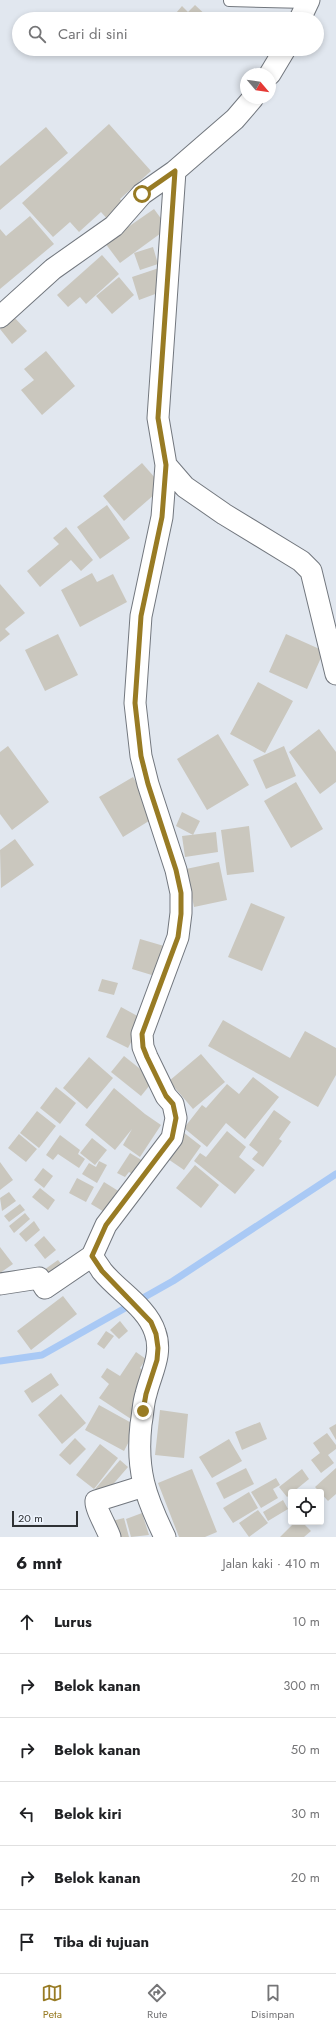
<!DOCTYPE html>
<html lang="id">
<head>
<meta charset="utf-8">
<style>
  body { margin:0; font-family:Jost,sans-serif; background:#f2f2f2; color:#202124 }
  .controls { position:absolute; right:12px; bottom:12px; display:grid; overflow:hidden; border-radius:4px; box-shadow:0 2px 6px #0003 }
  .controls button { width:36px; height:36px; display:grid; place-items:center; padding:0; border:0; border-bottom:1px solid #e0e0e0; background:#fff; color:#202124; font:20px sans-serif }
  .compass { position:absolute; left:240px; top:68px; width:36px; height:36px; border-radius:50%; background:#fff; box-shadow:0 2px 6px #0003; rotate:119deg }
  .scale { position:absolute; left:12px; bottom:10px; width:66px; box-sizing:border-box; padding-left:4px; border:2px solid #2f3235; border-top:0; font-size:11px; line-height:14px; white-space:nowrap; color:#2f3235; -webkit-text-stroke:3px #eef4fd; paint-order:stroke }
  .stop { position:absolute; width:12px; height:12px; margin:-9px; border:3px solid #987b24; border-radius:50%; background:#fff }
  .stop.end { background:#987b24; border-color:#fff; box-shadow:0 1px 4px #0008 }
  .list { margin:0; padding:0; list-style:none }
  h2 { display:flex; justify-content:space-between; align-items:center; height:52px; margin:0; padding:0 16px; font-size:17px }
  h2 small { font-size:13px; font-weight:400; color:#757577 }
  .list li { display:grid; grid-template-columns:26px 1fr auto; gap:12px; align-items:center; box-sizing:border-box; height:64px; padding:0 16px; border-top:1px solid #e0e0e0 }
  .list b { display:block; font-size:15px; white-space:nowrap }
  .list em { font-size:13px; font-style:normal; color:#757577 }
  .icon { flex:none; width:22px; height:22px; fill:none; stroke:currentColor; stroke-width:2; stroke-linecap:round; stroke-linejoin:round }
  .map { position:relative; flex:none; width:336px; height:1537px; overflow:hidden }
  .search { position:absolute; background:#fff; box-shadow:0 2px 6px #0003; left:12px; right:12px; top:12px; height:44px; display:flex; align-items:center; gap:10px; box-sizing:border-box; padding:0 14px; border-radius:22px; color:#757577; font-size:15px }
  .sheet { height:436px; background:#fff }
  nav { display:flex; justify-content:space-around; align-items:center; box-sizing:border-box; height:56px; border-top:1px solid #e0e0e0; background:#fff; font-size:11px; color:#757577 }
  nav a { display:grid; justify-items:center; gap:2px }
  nav .on { color:#987b24 }
  .map>svg:first-child { display:block }
  .lines { fill:none; stroke-linecap:round; stroke-linejoin:round }
  .stream { stroke:#a9c9f5; stroke-width:7 }
  .building { fill:#cac7be }
  .service-casing { stroke:#72777e; stroke-width:12 }
  .minor-casing { stroke:#72777e; stroke-width:23 }
  .service { stroke:#fff; stroke-width:10 }
  .minor { stroke:#fff; stroke-width:21 }
  .route { stroke:#987b24; stroke-width:5 }
</style>
</head>
<body>
<div class="map">
<svg width="336" height="1537" viewBox="0 0 336 1537">
  <rect width="100%" height="100%" fill="#e1e7ef"/>
  <g class="lines">
    <path class="stream" d="M0,1361L42,1355L173,1281L336,1174"/>
  </g>
  <path class="building" d="M195,5L210,19H171L182,6L188,12Z
    M109,124L151,171L120,199L127,207L110,222L101,212L79,232L70,222L53,237L22,203Z
    M46,127L68,153L0,210V166Z
    M154,209L168,228L120,263L102,239L125,222L128,227Z
    M30,216L54,244L0,289V229L6,236Z
    M153,247L158,264L140,270L134,253Z
    M102,255L119,274L86,304L80,297L68,307L57,295Z
    M159,268L166,290L139,300L132,277Z
    M119,277L134,295L112,314L96,296Z
    M14,317L27,331L12,344L0,329Z
    M46,351L75,386L42,415L21,390L34,380L24,369Z
    M142,463L163,487L124,521L103,496Z
    M107,505L130,538L100,559L77,527Z
    M66,527L93,560L81,571L71,560L40,587L27,571L59,544L53,538Z
    M92,573L97,582L113,574L127,602L80,627L61,590Z
    M0,584L25,613L5,629L10,634L0,642Z
    M58,634L78,675L45,691L25,650Z
    M286,634L324,651L307,689L269,672Z
    M258,682L293,701L265,753L230,734Z
    M319,729L336,752V782L320,794L289,752Z
    M218,734L249,785L207,810L177,759Z
    M8,746L49,802L12,830L0,814V752Z
    M284,746L296,776L266,789L253,760Z
    M133,777L157,816L123,837L99,797Z
    M296,782L323,829L291,848L264,801Z
    M182,812L200,821L193,835L176,826Z
    M249,826L254,872L227,875L221,830Z
    M216,832L218,852L185,857L182,836Z
    M15,839L34,865L1,888L0,850Z
    M219,862L227,900L194,907L186,869Z
    M251,903L285,917L262,971L228,957Z
    M140,939L164,946L155,976L132,969Z
    M102,979L118,983L114,995L98,991Z
    M121,1007L143,1019L128,1048L106,1037Z
    M223,1020L290,1058L305,1031L336,1048V1075L318,1107L208,1046Z
    M201,1054L225,1082L193,1109L169,1081Z
    M124,1056L154,1080L141,1096L111,1072Z
    M89,1057L113,1078L87,1109L63,1088Z
    M253,1077L279,1097L245,1139L226,1123L207,1147L184,1128L202,1105L206,1108L227,1084L239,1094Z
    M56,1087L76,1103L60,1124L40,1108Z
    M114,1088L145,1114L161,1125L140,1157L123,1145L132,1129L115,1150L85,1125Z
    M274,1110L291,1122L279,1139L282,1141L263,1167L252,1159L258,1152L249,1145Z
    M37,1111L56,1126L39,1148L20,1133Z
    M227,1131L246,1147L239,1157L255,1170L235,1194L194,1161L200,1153L206,1157Z
    M183,1132L201,1146L184,1170L165,1157Z
    M19,1134L37,1149L26,1162L8,1148Z
    M60,1135L80,1150L78,1154L85,1159L79,1168L58,1154L53,1160L46,1155Z
    M92,1138L107,1150L95,1165L80,1153Z
    M130,1153L143,1161L134,1175L129,1172L125,1177L117,1173Z
    M99,1161L107,1165L97,1183L82,1174L89,1163L96,1167Z
    M0,1162L13,1180L0,1190Z
    M195,1165L219,1185L201,1208L176,1188Z
    M43,1168L53,1176L44,1188L34,1180Z
    M77,1178L94,1187L86,1202L69,1193Z
    M104,1182L120,1192L106,1213L91,1204Z
    M40,1188L55,1200L48,1210L32,1197Z
    M9,1192L16,1201L2,1211L0,1198Z
    M20,1204L25,1210L9,1222L4,1216Z
    M25,1213L30,1219L14,1233L9,1226Z
    M34,1221L40,1230L26,1242L19,1234Z
    M44,1236L56,1250L45,1259L34,1245Z
    M0,1247L13,1264L0,1273Z
    M58,1260L66,1270L48,1283L41,1272Z
    M63,1296L77,1314L31,1350L17,1331Z
    M120,1321L128,1331L119,1339L110,1330Z
    M106,1331L114,1336L104,1349L97,1344Z
    M136,1352L146,1359L140,1368L149,1375L131,1419L99,1398L109,1384L101,1377L107,1368L120,1376Z
    M51,1373L59,1385L32,1403L24,1391Z
    M61,1394L86,1423L62,1444L38,1415Z
    M99,1405L137,1426L124,1451L85,1430Z
    M160,1410L188,1414L184,1458L155,1455Z
    M260,1422L267,1439L242,1450L235,1432Z
    M336,1424V1440L329,1428Z
    M327,1433L336,1445V1449L328,1455L334,1463L321,1473L311,1460L320,1453L313,1443Z
    M75,1438L86,1449L70,1465L59,1455Z
    M229,1439L242,1461L212,1478L199,1457Z
    M100,1444L118,1458L94,1489L76,1475Z
    M120,1460L128,1467L103,1496L95,1489Z
    M246,1468L254,1484L224,1499L216,1483Z
    M336,1468V1494L328,1501L315,1487Z
    M192,1469L217,1532L205,1537H179L158,1483Z
    M302,1469L309,1479L287,1497L279,1487Z
    M276,1478L280,1485L273,1489L278,1498L261,1508L251,1492Z
    M249,1492L258,1508L233,1523L223,1508Z
    M283,1500L288,1509L268,1521L263,1512Z
    M258,1510L268,1523L249,1537L239,1523Z
    M142,1513L149,1535L131,1537L126,1519Z
    M124,1518L129,1537H112L108,1522Z
    M295,1522H302L311,1531L304,1537H280Z"/>
  <g class="lines">
    <g class="service-casing">
      <path id="service" d="M229,1L307,3"/>
    </g>
    <g class="minor-casing">
      <path id="minor" d="M300,19L309,0
        M270,74L285,49
        M0,317L53,269L114,226L142,194L175,171
        M166,465L185,487L224,514L301,561L311,571L336,674
        M0,1284L39,1278L45,1288L92,1256
        M110,1537C107,1528 95,1508 96,1501L144,1486
        M165,1537C145,1496 136,1470 141,1424C143,1414 143,1403 146,1394C151,1373 163,1354 155,1332C147,1307 118,1291 102,1271C99,1266 95,1261 92,1256L106,1225L172,1138L176,1118L173,1104L166,1096L147,1057L143,1047L142,1034L178,937L181,913V893L176,870L148,784L141,756L135,703L141,616L162,517L166,465L158,418L175,171L235,119L253,98"/>
    </g>
    <use href="#service" class="service"/>
    <use href="#minor" class="minor"/>
  </g>
  <g class="lines">
    <path class="route" d="M142,194L175,171L158,418L166,465L162,517L141,616L135,703L141,756L148,784L176,870L181,893V914L178,937L142,1034L143,1047L147,1057L166,1096L173,1104L176,1118L172,1138L106,1225L92,1256L102,1271L151,1322L156,1334L158,1348L157,1360L146,1394L143,1411"/>
  </g>
</svg>
<div class="controls">
<button><svg class="icon" aria-label="locate" viewBox="0 0 24 24"><circle cx="12" cy="12" r="6"/><path d="M12 2v4M12 18v4M2 12h4M18 12h4"/></svg></button>
</div>
<svg class="compass" viewBox="-18 -18 36 36"><path d="M0-13l5 13h-10z" fill="#e53935"/><path d="M0 13l5-13h-10z" fill="#757577"/></svg>
<div class="scale">20 m</div>
<div class="stop" style="left:142px;top:194px"></div>
<div class="stop end" style="left:143px;top:1411px"></div>
<div class="search"><svg class="icon" aria-label="search" viewBox="0 0 24 24"><circle cx="10" cy="10" r="6"/><path d="M15 15l6 6"/></svg>Cari di sini</div>
</div>
<section class="sheet">
<h2>6 mnt<small>Jalan kaki · 410 m</small></h2>
<ul class="list">
<li><svg class="icon" aria-label="ahead" viewBox="0 0 24 24"><path d="M12 20V5M6 11l6-6 6 6"/></svg><div><b>Lurus</b></div><em>10 m</em></li>
<li><svg class="icon" aria-label="right" viewBox="0 0 24 24"><path d="M7 20v-9h11M14 6l5 5-5 5"/></svg><div><b>Belok kanan</b></div><em>300 m</em></li>
<li><svg class="icon" aria-label="right" viewBox="0 0 24 24"><path d="M7 20v-9h11M14 6l5 5-5 5"/></svg><div><b>Belok kanan</b></div><em>50 m</em></li>
<li><svg class="icon" aria-label="left" viewBox="0 0 24 24"><path d="M17 20v-9H6M10 6l-5 5 5 5"/></svg><div><b>Belok kiri</b></div><em>30 m</em></li>
<li><svg class="icon" aria-label="right" viewBox="0 0 24 24"><path d="M7 20v-9h11M14 6l5 5-5 5"/></svg><div><b>Belok kanan</b></div><em>20 m</em></li>
<li><svg class="icon" aria-label="arrive" viewBox="0 0 24 24"><path d="M6 21V4h12l-3 4 3 4H6"/></svg><div><b>Tiba di tujuan</b></div></li>
</ul>
</section>
<nav>
<a class="on"><svg class="icon" aria-label="map" viewBox="0 0 24 24"><path d="M3 6l6-2 6 2 6-2v14l-6 2-6-2-6 2zM9 4v14M15 6v14"/></svg>Peta</a>
<a><svg class="icon" aria-label="directions" viewBox="0 0 24 24"><path d="M12 3l9 9-9 9-9-9zM9 14v-3h6M13 9l2 2-2 2"/></svg>Rute</a>
<a><svg class="icon" aria-label="saved" viewBox="0 0 24 24"><path d="M7 4h10v16l-5-4-5 4z"/></svg>Disimpan</a>
</nav>
</body>
</html>
